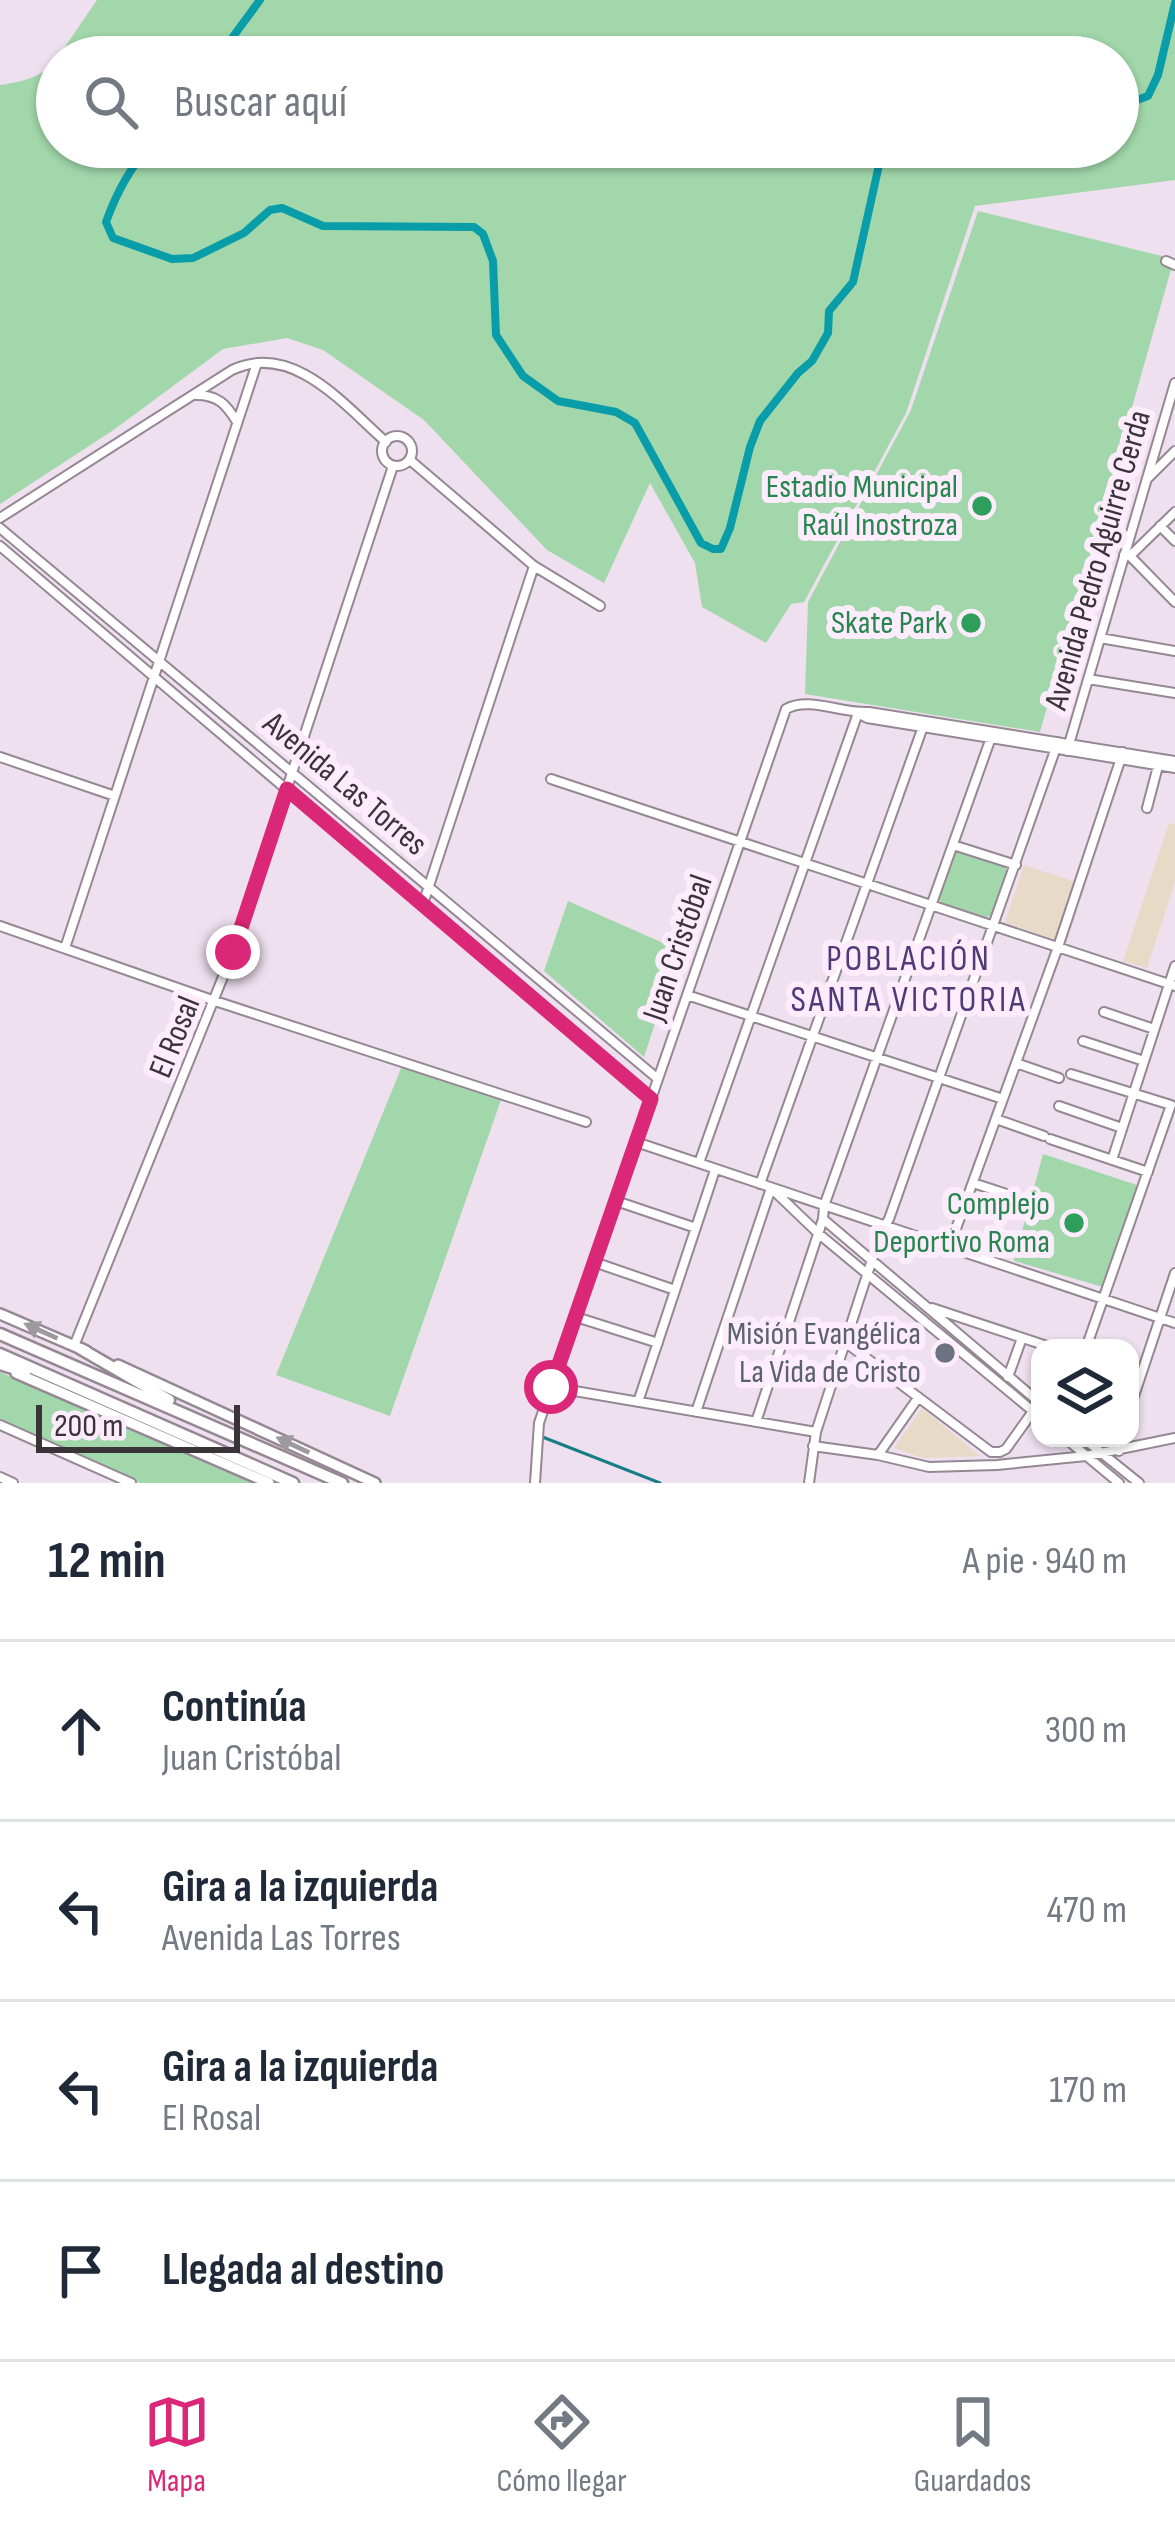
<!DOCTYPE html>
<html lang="es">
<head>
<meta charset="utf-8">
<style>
  body { margin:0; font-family:"Sofia Sans Condensed",sans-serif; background:#f2f2f3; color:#1f2937 }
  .controls { position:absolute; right:36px; bottom:36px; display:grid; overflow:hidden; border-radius:24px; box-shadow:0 3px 9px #0004 }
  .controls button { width:108px; height:108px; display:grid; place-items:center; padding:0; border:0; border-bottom:3px solid #e0e1e3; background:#fff; color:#1f2937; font:60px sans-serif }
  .scale { position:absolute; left:36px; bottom:30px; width:204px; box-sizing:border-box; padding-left:12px; border:6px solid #3a3439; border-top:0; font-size:33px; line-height:42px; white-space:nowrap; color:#3a3439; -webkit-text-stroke:9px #fdedfc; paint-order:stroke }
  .stop { position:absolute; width:36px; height:36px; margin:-27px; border:9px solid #db2777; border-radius:50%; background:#fff }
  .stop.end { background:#db2777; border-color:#fff; box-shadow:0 3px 12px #0008 }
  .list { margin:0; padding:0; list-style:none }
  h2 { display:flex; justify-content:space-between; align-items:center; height:156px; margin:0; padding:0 48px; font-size:51px }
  h2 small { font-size:39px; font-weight:400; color:#747a83 }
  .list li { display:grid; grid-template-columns:78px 1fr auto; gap:36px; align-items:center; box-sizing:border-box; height:180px; padding:0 48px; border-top:3px solid #e0e1e3 }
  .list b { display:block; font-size:45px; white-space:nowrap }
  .list p { margin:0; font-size:39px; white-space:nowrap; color:#747a83 }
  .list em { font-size:39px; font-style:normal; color:#747a83 }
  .icon { flex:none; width:66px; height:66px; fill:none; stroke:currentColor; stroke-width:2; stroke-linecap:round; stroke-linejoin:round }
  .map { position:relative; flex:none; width:1175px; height:1483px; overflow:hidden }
  .search { position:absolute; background:#fff; box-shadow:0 3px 9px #0004; left:36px; right:36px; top:36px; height:132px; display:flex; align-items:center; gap:30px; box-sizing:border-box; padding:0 42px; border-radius:66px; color:#747a83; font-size:45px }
  .sheet { height:876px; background:#fff }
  nav { display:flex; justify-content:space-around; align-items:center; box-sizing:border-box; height:168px; border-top:3px solid #e0e1e3; background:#fff; font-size:33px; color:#747a83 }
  nav a { display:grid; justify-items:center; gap:6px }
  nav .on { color:#db2777 }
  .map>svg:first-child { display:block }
  .education { fill:#e7dac6 }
  .green { fill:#a1d7aa }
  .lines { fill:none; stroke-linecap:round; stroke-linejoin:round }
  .stream { stroke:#177e87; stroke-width:3 }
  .canal { stroke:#089da8; stroke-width:8 }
  .minor-casing { stroke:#958794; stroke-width:12 }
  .major-casing { stroke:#958794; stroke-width:14 }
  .highway-casing { stroke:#958794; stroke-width:15 }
  .minor { stroke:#fff; stroke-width:8 }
  .major { stroke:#fff; stroke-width:9 }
  .highway { stroke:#fff; stroke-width:10 }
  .oneway { fill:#9c9a9c }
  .route { stroke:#db2777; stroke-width:15 }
  .leisure-dot { fill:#2e9e5b; stroke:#fdedfc; stroke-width:4.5 }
  .worship-dot { fill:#6b7280; stroke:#fdedfc; stroke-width:4.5 }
  .labels { text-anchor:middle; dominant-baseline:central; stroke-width:12; stroke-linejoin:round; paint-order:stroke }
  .leisure-label { font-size:33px; fill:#27864d; stroke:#fdedfc; text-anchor:end }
  .street-label { font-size:33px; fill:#3a3439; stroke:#fdedfc }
  .worship-label { font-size:33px; fill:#5b616d; stroke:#fdedfc; text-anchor:end }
  .neighbourhood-label { font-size:36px; letter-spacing:3px; fill:#4e3b77; stroke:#fdedfc }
</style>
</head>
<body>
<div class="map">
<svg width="1175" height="1483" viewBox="0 0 1175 1483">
  <rect width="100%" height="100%" fill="#efe0ef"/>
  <path class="education" d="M1169,823L1175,824V882L1147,968L1123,961Z
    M1024,865L1076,882L1056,940L1005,922Z
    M922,1408L980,1456L923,1458L894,1448Z"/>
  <path class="green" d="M97,0H1175V180L975,206L906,413L804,602L791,604L766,643L702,607L695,563L650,483L604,583L547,550L424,420L323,350L287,338L223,349L115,429L0,504V85C21,82 44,77 57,59V147H1118V57H58Z
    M978,211L1174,259L1040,732L805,694L808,602L911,410Z
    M958,852L1005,867L1007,873L992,916L986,917L940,902L938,898L953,854Z
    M568,901L679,950L644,1057L544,971Z
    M402,1066L501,1100L390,1416L276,1375Z
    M1043,1154L1137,1185L1103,1287L1014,1261Z
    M0,1372L219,1469L257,1483H140L0,1420Z"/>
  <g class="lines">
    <path class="stream" d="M540,1436L660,1483"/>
    <path class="canal" d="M218,57L260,0
      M1118,107L1148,96L1158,75L1175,3
      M149,147C129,169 116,194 106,222L113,238L172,259L193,258L244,233L270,210L282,208L323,226L474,227L483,234L493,261L496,335L523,376L558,401L616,412L635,423L701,543L713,549H721L730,528L750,447L760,421L798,373L812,361L828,333L829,311L853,282L883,147"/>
    <g class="minor-casing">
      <path id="minor" d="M1166,261L1175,265
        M196,395C218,395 226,404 237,422
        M382 451a15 15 0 1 1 30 0a15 15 0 1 1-30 0Z
        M410,460L534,566L600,606
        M1148,478L1175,451
        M0,518L232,370C293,341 345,406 386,442
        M1160,526L1175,541
        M0,528L658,1079
        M0,546L651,1099
        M1124,555L1130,556L1175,602
        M1130,556L1175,512
        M1100,638L1175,651
        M1088,679L1175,693
        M859,714L867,718L1175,768
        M1067,751L1175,383
        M0,757L115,796
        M551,779L1175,986
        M1147,808L1158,766
        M953,845L1016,865
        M423,904L534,566
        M0,926L215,1001L586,1122
        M65,948L257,363
        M687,995L1003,1099
        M1104,1012L1154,1029
        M1083,1041L1144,1061
        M1016,1063L1059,1078
        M1071,1074L1171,1105L1086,1348
        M1059,1106L1122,1128
        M996,1119L1044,1136
        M1050,1139L1148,1172
        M636,1142L1175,1323
        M1112,1160L1175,966
        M699,1163L858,713
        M973,1183L1028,1201
        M760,1184L925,721
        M616,1201L696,1228
        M823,1219L1040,1403
        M949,1248L1058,947L1123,752
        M594,1262L675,1290
        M932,1308L1053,1348
        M576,1317L658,1343
        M845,1342L991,1452H1000L1006,1449L1036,1407
        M74,1346L233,952L393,466
        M1008,1377L1022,1338
        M551,1387L816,1432
        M638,1402L715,1170
        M1130,1408L1175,1273
        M696,1412L771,1188L819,1234L1040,1417
        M756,1422L823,1219L824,1206L993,732
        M0,1425L131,1483
        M1065,1438L1119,1483
        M1083,1438L1139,1483
        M813,1446L878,1455L929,1467L997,1465L1086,1456L1175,1438
        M1119,1451L1120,1438
        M878,1455L918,1398
        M0,1477L13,1483
        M535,1483L539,1423L786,709C809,696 842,714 869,712L1175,761
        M809,1483L816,1432L881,1232L889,1219L1058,742"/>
    </g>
    <g class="major-casing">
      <path id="major" d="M0,1314L86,1351
        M118,1365L375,1483
        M16,1373L269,1483"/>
    </g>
    <g class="highway-casing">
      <path id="highway" d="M0,1334L342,1483
        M81,1349L169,1400
        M0,1354L293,1483
        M0,1364L25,1372"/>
    </g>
    <use href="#minor" class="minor"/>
    <use href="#major" class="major"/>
    <use href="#highway" class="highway"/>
  </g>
  <defs><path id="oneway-solid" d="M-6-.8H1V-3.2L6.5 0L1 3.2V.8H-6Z" transform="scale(3)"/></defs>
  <g class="oneway">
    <use href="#oneway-solid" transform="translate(41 1331) rotate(-156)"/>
    <use href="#oneway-solid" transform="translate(293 1445) rotate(-155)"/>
  </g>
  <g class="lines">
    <path class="route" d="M233,952L287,789L651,1099L551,1387"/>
  </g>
  <g class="leisure-dot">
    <circle cx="982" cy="506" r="12"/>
    <circle cx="971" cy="623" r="12"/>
    <circle cx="1074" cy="1223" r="12"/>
  </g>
  <circle class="worship-dot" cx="945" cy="1353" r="12"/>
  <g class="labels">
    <g class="leisure-label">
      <text x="958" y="487">Estadio Municipal<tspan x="958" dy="38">Raúl Inostroza</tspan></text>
      <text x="947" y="623">Skate Park</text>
      <text x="1050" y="1204">Complejo<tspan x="1050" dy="38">Deportivo Roma</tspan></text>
    </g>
    <g class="street-label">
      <text transform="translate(1098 560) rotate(-74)">Avenida Pedro Aguirre Cerda</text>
      <text transform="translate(345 784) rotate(40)">Avenida Las Torres</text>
      <text transform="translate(678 948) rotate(-71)">Juan Cristóbal</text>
      <text transform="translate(175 1037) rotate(-68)">El Rosal</text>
    </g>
    <g class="worship-label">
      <text x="921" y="1334">Misión Evangélica<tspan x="921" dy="38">La Vida de Cristo</tspan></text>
    </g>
    <g class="neighbourhood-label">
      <text x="909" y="959">POBLACIÓN<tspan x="909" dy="41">SANTA VICTORIA</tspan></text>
    </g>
  </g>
</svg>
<div class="controls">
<button><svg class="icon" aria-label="layers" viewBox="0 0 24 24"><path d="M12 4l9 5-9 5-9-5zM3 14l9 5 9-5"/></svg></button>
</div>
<div class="scale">200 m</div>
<div class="stop" style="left:551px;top:1387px"></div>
<div class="stop end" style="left:233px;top:952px"></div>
<div class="search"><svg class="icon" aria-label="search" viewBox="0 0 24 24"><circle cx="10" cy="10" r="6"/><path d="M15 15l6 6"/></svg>Buscar aquí</div>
</div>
<section class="sheet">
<h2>12 min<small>A pie · 940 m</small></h2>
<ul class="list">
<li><svg class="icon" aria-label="ahead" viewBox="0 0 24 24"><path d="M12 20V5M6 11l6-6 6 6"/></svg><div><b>Continúa</b><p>Juan Cristóbal</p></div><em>300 m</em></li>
<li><svg class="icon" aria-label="left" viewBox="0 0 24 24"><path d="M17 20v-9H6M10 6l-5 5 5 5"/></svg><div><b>Gira a la izquierda</b><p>Avenida Las Torres</p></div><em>470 m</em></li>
<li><svg class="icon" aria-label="left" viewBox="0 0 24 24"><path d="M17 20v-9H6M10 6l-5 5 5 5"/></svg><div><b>Gira a la izquierda</b><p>El Rosal</p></div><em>170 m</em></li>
<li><svg class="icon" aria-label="arrive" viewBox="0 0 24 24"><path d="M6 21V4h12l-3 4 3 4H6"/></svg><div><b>Llegada al destino</b></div></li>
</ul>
</section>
<nav>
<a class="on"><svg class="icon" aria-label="map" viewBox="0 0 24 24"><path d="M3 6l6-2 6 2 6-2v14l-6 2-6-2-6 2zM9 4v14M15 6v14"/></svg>Mapa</a>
<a><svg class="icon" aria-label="directions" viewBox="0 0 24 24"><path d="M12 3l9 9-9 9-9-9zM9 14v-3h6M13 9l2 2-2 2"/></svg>Cómo llegar</a>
<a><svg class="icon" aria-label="saved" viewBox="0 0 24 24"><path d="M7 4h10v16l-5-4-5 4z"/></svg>Guardados</a>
</nav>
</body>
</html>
